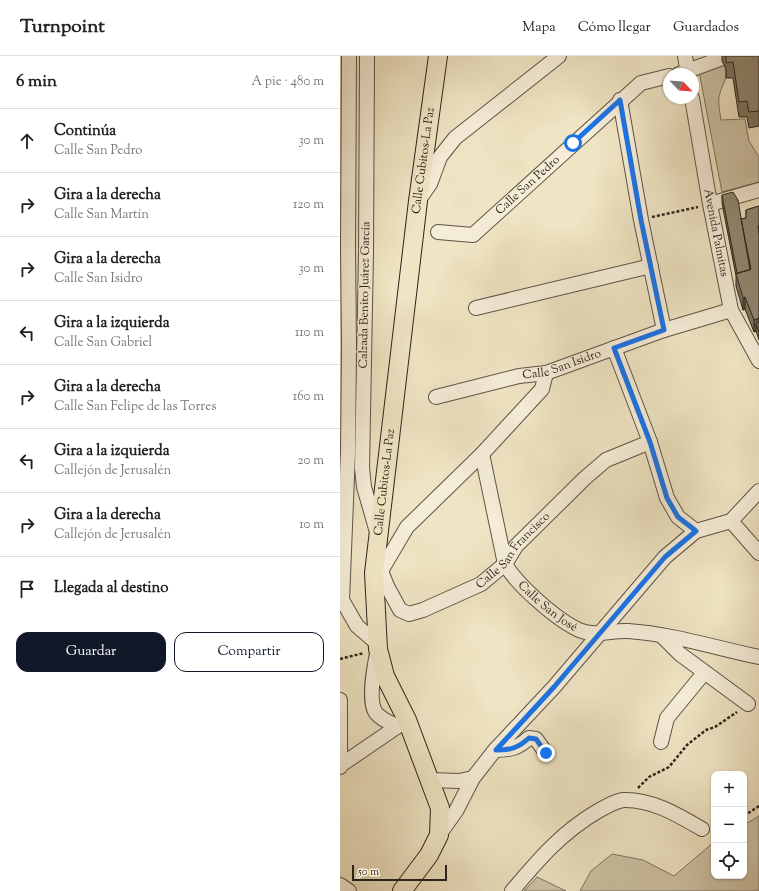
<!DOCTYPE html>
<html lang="es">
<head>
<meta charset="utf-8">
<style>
  body { margin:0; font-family:"Sorts Mill Goudy",serif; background:#f6f6f6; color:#222 }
  .controls { position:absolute; right:12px; bottom:12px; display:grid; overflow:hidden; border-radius:8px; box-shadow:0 1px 3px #0004 }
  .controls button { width:36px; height:36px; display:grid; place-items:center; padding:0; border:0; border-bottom:1px solid #e0e0e0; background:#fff; color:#222; font:20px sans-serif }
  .compass { position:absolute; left:323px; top:12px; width:36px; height:36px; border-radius:50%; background:#fff; box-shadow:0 1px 3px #0004; rotate:115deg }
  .scale { position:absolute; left:12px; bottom:10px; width:95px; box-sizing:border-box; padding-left:4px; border:2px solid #2c241b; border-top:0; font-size:11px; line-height:14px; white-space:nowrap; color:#2c241b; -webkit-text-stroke:3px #f5edd8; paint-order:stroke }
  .stop { position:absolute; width:12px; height:12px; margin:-9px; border:3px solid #1a73e8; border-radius:50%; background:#fff }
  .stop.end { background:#1a73e8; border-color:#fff; box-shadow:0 1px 4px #0008 }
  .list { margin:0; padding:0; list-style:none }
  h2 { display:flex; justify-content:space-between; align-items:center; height:52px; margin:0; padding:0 16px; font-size:17px }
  h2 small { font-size:13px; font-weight:400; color:#767676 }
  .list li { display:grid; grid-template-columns:26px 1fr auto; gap:12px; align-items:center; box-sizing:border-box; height:64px; padding:0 16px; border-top:1px solid #e0e0e0 }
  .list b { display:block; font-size:15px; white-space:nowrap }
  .list p { margin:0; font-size:13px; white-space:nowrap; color:#767676 }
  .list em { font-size:13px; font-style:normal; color:#767676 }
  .actions { display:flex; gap:8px; padding:12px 16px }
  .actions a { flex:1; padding:9px 0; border:1px solid #111827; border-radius:12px; text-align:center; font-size:14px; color:#111827 }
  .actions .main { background:#111827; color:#fff }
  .icon { flex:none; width:22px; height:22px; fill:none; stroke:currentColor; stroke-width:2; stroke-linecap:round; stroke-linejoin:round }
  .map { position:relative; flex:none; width:419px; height:835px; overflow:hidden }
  header { display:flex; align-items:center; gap:24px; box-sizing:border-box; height:56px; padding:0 20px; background:#fff; border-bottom:1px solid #e0e0e0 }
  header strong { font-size:19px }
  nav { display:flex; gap:22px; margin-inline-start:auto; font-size:14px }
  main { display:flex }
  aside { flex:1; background:#fff }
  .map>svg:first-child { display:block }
  .green { fill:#cec3a6; stroke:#7d7460 }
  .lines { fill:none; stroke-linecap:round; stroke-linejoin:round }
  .minor-casing { stroke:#5d5445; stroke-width:16 }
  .major-casing { stroke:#2c241b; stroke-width:20 }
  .path { stroke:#2c241b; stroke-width:2.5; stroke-dasharray:3 2; stroke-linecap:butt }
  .minor { stroke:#f5edd8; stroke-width:14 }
  .major { stroke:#efe4c3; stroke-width:18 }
  .wall { fill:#7d7562; stroke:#2c241b }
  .shaded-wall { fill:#665f50; stroke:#2c241b }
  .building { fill:#918872; stroke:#2c241b }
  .route { stroke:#1a73e8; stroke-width:5 }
  .labels { text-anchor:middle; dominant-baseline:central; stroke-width:3; stroke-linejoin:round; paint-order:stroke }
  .street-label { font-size:12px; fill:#2c241b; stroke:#f5edd8 }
</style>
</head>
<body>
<header>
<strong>Turnpoint</strong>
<nav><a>Mapa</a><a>Cómo llegar</a><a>Guardados</a></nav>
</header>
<main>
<aside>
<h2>6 min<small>A pie · 480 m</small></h2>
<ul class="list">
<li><svg class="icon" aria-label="ahead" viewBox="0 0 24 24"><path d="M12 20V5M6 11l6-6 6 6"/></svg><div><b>Continúa</b><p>Calle San Pedro</p></div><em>30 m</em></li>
<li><svg class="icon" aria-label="right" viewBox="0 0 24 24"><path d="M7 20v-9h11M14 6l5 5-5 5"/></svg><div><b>Gira a la derecha</b><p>Calle San Martín</p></div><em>120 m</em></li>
<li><svg class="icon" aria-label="right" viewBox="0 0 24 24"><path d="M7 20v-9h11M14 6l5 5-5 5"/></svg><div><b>Gira a la derecha</b><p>Calle San Isidro</p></div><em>30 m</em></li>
<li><svg class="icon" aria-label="left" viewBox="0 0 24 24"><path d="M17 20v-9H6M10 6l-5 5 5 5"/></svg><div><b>Gira a la izquierda</b><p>Calle San Gabriel</p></div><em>110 m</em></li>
<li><svg class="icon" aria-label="right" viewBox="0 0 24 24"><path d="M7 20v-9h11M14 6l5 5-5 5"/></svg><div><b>Gira a la derecha</b><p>Calle San Felipe de las Torres</p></div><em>160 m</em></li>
<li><svg class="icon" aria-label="left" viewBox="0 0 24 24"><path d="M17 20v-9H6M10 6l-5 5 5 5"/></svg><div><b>Gira a la izquierda</b><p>Callejón de Jerusalén</p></div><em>20 m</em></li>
<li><svg class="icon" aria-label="right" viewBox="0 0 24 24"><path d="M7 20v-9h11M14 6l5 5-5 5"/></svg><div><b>Gira a la derecha</b><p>Callejón de Jerusalén</p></div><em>10 m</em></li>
<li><svg class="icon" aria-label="arrive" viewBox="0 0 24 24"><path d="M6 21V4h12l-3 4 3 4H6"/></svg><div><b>Llegada al destino</b></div></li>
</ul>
<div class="actions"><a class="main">Guardar</a><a>Compartir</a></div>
</aside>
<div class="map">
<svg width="419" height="835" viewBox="0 0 419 835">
  <rect width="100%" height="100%" fill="#efe4c3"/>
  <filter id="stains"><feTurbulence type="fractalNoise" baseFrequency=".005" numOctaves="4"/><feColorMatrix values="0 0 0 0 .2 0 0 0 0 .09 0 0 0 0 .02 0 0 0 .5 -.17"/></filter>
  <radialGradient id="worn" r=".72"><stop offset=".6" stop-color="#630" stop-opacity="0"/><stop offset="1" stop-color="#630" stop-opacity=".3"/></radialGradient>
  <path class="green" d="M382,5C391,22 382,26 379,41C378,48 380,57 381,64L405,63L409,85L419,101V126L382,136L359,15Z
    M419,760V835H240L251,815L272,798L303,804L334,820L374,786V820H404V769Z
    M197,821L226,835H184Z"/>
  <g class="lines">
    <g class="minor-casing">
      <g id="minor">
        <path d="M9,0L8,192L9,289L8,396L2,544L17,570L38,588"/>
        <path d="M27,0L26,197L22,412L24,431L37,476"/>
        <path d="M345,0L348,18"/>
        <path d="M339,18L388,0"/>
        <path id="s1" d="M352,42L370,148L391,254L419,305"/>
        <path d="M280,44L301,164L324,274"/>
        <path d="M78,145L90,128L100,101L115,82L219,0"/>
        <path d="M370,148L419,134"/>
        <path id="s2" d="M98,176L133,179L301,27L329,20"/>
        <path d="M136,252L311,210"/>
        <path d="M274,292L310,386L327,442L338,461L356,475"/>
        <path id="s3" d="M96,341L179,320L206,317L324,274L391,254"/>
        <path id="s4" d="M142,398L165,508C177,529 217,564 239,574C255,581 272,574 288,575C332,578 376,592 419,601"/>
        <path d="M391,465L419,497"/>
        <path id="s5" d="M41,515L47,530L60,554L69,558L83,554L141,528L165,508L176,490L245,422L266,404L310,386"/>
        <path d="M34,517L41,515L67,471L142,398L202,333L206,317"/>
        <path d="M323,581L340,598L408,648"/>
        <path d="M38,593C35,607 27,645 36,657C42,664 50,667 57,670"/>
        <path d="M0,644V711"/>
        <path d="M321,686L327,662L364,617"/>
        <path d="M155,694C170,694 178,692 189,682L196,683L206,697"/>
        <path d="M1,709L64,666"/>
        <path d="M90,724L119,725L133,722"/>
        <path d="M99,779L116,755L133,722L155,694L214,631L325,501L356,475L391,465L419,435"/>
        <path d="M0,829L9,835"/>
        <path d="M172,835C199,803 222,776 258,755C265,751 276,745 283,744C312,743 338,759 362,773"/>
      </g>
    </g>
    <g class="major-casing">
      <g id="major">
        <path id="s6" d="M62,835L89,799L99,779L100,752L67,664L45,620L38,593L34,517L78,145L98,0"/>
      </g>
    </g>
    <path class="path" d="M312,161L358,151
      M0,603L24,597
      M298,732L309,721L329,711L347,689L366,674L375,671L397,656
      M404,760L419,750"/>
    <use href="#minor" class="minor"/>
    <use href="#major" class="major"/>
  </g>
  <path class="wall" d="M382,0H419V70L409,72L407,61H399L393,22H386V12L382,5Z
    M382,139L401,163L406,162V154L419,150V284L416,275L414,276L405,253L403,254L396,230V220L382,147Z"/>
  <path class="shaded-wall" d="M405,241V253L403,254V242Z
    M419,262V274L416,268V275L414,276V264Z"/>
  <path class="building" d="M386,0H419V55L409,56L407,45L399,46L393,6L386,7Z
    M393,136L398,144L410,214L397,217L382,139Z
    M419,150V170H418L419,178V262L414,264L405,241L403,242L396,218L411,213L401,163L406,162V154Z
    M419,266V276L416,268Z"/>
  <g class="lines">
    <path class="route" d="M206,697L196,683L189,682C178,692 171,694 156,694L214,631L325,501L356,475L338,461L327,442L310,386L274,292L324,274L301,164L280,44L233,87"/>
  </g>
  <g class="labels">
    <g class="street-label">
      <text stroke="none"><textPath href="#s6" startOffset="757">Calle Cubitos-La Paz</textPath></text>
      <text stroke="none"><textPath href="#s2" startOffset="109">Calle San Pedro</textPath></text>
      <text stroke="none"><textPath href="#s1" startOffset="137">Avenida Palmitas</textPath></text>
      <text transform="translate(25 239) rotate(-89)">Calzada Benito Juárez García</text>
      <text stroke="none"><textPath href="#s3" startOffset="130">Calle San Isidro</textPath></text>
      <text stroke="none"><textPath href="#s6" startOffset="433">Calle Cubitos-La Paz</textPath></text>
      <text stroke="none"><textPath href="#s5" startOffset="178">Calle San Francisco</textPath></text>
      <text stroke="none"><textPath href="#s4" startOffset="173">Calle San José</textPath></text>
    </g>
  </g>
  <rect width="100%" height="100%" filter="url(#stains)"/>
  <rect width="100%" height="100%" fill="url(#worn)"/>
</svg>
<div class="controls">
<button>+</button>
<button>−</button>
<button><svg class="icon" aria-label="locate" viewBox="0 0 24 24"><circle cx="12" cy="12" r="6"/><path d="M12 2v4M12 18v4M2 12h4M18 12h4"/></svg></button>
</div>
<svg class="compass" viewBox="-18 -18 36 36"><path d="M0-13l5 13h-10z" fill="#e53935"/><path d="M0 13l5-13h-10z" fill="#767676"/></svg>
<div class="scale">50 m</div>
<div class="stop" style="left:233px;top:87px"></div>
<div class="stop end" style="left:206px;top:697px"></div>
</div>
</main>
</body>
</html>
